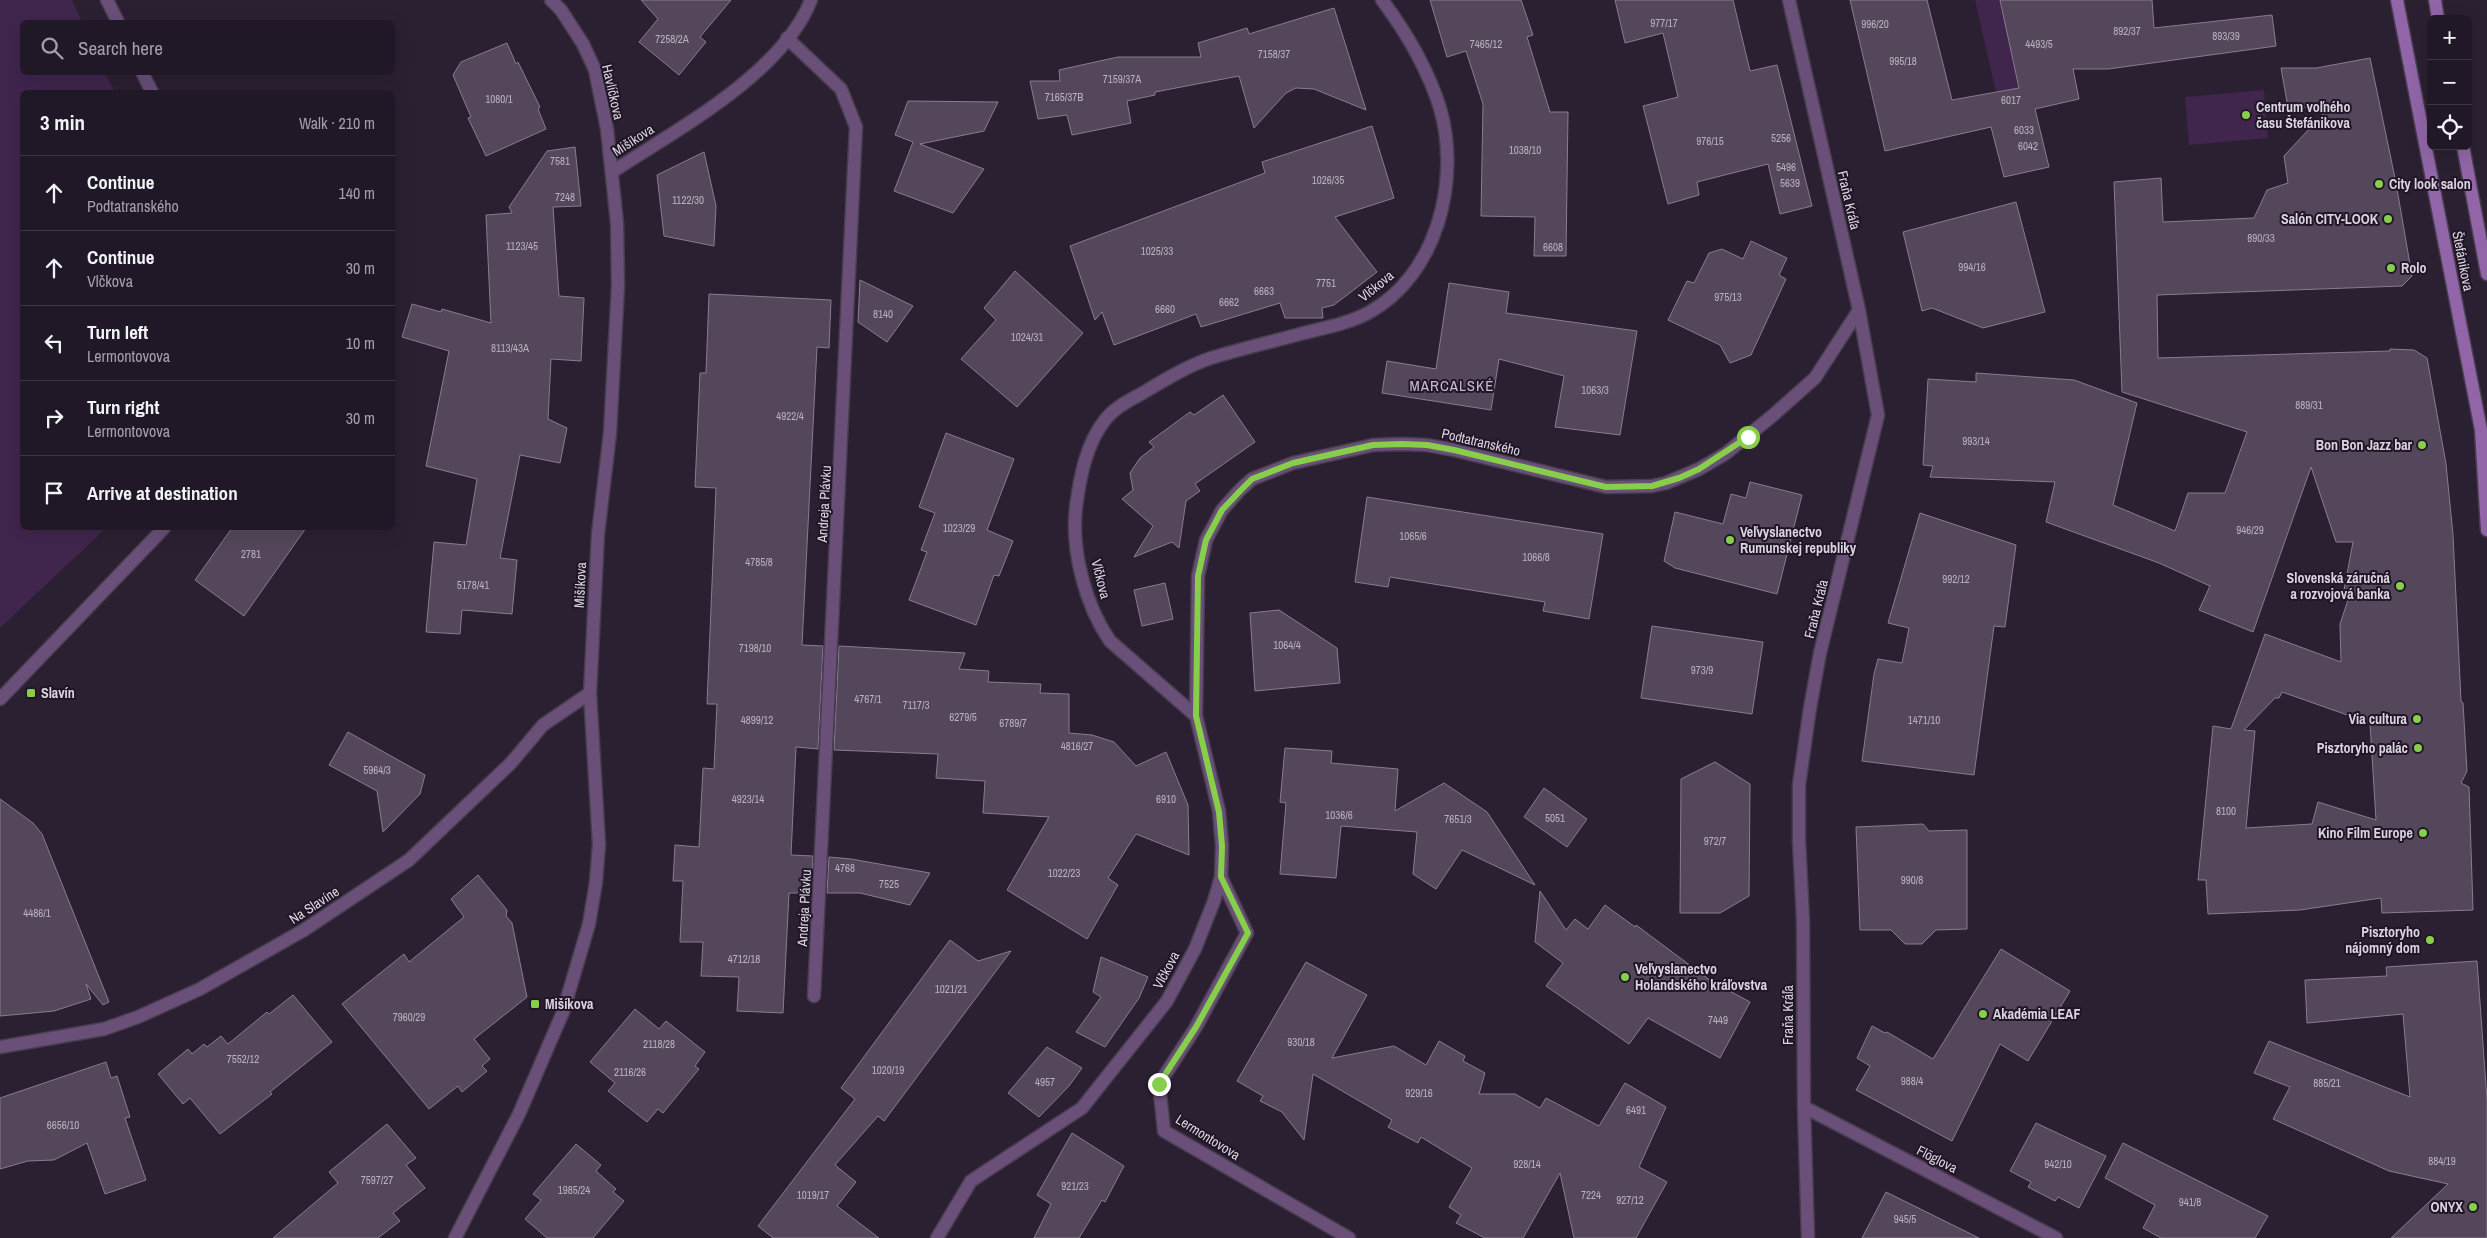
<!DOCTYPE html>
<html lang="en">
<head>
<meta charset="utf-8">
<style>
  body { margin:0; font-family:"Archivo Narrow",sans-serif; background:#28212e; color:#f1f3f6 }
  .controls { position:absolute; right:15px; top:15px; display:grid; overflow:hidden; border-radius:8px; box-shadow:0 5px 20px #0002 }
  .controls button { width:45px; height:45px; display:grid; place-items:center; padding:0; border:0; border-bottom:1px solid #3d3743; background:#201826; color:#f1f3f6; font:25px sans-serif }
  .stop { position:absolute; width:15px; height:15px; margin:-11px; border:4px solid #87cf4b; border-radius:50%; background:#fff }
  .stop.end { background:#87cf4b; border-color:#fff; box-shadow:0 1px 5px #0008 }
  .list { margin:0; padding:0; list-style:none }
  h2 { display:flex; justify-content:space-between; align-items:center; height:65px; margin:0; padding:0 20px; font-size:21px }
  h2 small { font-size:16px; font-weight:400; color:#a2a0a7 }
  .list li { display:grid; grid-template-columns:32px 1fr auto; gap:15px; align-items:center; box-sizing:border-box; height:75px; padding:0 20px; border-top:1px solid #3d3743 }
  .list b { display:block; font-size:19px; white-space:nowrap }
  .list p { margin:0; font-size:16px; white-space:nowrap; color:#a2a0a7 }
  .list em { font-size:16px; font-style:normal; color:#a2a0a7 }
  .icon { flex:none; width:28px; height:28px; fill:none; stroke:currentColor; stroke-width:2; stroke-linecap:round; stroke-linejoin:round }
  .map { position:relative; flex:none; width:2487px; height:1238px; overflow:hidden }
  .search { position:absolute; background:#201826; box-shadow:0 5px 20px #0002; left:20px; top:20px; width:375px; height:55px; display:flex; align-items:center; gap:12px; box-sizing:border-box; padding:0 18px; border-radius:8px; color:#a2a0a7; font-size:19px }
  .panel { position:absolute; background:#201826; box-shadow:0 5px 20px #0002; left:20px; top:90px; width:375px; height:440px; border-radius:8px }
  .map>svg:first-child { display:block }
  .green { fill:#40254d }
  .building { fill:#54475b; stroke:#897b91; fill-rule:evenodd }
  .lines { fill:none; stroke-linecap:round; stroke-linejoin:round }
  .street-casing { stroke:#473d4e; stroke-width:15 }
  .secondary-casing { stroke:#473d4e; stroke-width:15 }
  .street { stroke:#6a4f78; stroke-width:12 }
  .secondary { stroke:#9165a7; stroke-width:12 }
  .route { stroke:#87cf4b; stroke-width:6 }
  .poi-dot { fill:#87cf4b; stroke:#211627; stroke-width:2 }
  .labels { text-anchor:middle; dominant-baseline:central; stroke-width:4; stroke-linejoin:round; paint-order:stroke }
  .number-label { font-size:11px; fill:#b9b1bf }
  .street-label { font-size:14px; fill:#dbd4e0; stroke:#211627 }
  .poi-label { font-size:14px; font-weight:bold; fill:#dbd4e0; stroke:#211627; text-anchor:start }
  .neighbourhood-label { font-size:15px; letter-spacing:1px; fill:#c9bad2; stroke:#211627 }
</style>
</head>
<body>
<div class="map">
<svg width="2487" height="1238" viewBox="0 0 2487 1238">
  <rect width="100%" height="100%" fill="#2b2032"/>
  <path class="green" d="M0,0H72L82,22H22V72L105,73L115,92H22V528H106L0,628Z
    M1975,0H2000L2019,88L1996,92Z
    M2264,90L2268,138L2189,145L2185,97Z"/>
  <path class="building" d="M641,0H731L700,37L706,42L679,75L639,42L658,19Z
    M1430,0H1521L1533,35L1527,37L1550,112H1568L1566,256H1534L1535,217L1481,216L1483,104L1466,51L1447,57Z
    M1615,0H1733L1750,71L1777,65L1812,206L1780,214L1768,164L1697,182L1699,195L1668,204L1643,106L1678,97L1663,33L1625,43Z
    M1850,0H1927L1952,100L2019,88L2000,0H2152L2154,28L2272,15L2276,46L2108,69H2073L2079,99L2035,109L2049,167L2004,177L1991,127L1885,151Z
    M1334,8L1366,110L1314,89L1296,88L1286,93L1254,128L1239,76L1155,92V95L1127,101L1131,123L1072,135L1067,115L1038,119L1030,81H1060L1059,70L1118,57H1201L1198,43L1247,28L1249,34Z
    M507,43L516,64L518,62L540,107L538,109L546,129L486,156L468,118L471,117L453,75L461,62Z
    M2370,58L2396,183L2412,276L2402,286L2157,295L2158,358L2390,351V349L2414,350L2427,358L2446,464L2453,535L2461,701L2463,703L2467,771L2461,783L2469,787L2473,910L2382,913L2381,898L2300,910L2208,914L2206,880H2198L2213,726L2231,729L2265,634L2341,662L2340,624L2349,597L2344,590L2353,542H2336L2311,467L2253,632L2199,610L2210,586L2159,563L2046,522L2055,482L1930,477L1933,466L1923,465L1928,379L1976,382V373L2074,380L2137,403L2113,505L2175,531L2188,493H2225L2247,432L2122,392L2114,182L2161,178L2163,222L2254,218L2267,190L2288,183L2284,156L2324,113L2287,102L2281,68H2316ZM2282,692L2370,723L2376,820L2318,802L2312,824L2246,828L2255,731L2244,730L2275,698H2279Z
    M908,101L998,102L984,131L920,144L984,169L953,213L894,191L913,142L895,135Z
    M1372,126L1394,198L1335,217L1377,272L1334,305L1322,308L1323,318H1285L1280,303L1201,327L1196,314L1114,345L1102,312L1095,320L1070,246L1265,173L1262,162Z
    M575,147L581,206L553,207L559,296L584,298L581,361L551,359L548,419L567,428L560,463L520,455L500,558L517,560L512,614L462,610L460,634L426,632L434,542L466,545L477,479L426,466L449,351L402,337L412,304L441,312L442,309L491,323L486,215L512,213L509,207L547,151Z
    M704,152L716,206L714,246L664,236L657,175Z
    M2016,202L2045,312L1983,328L1932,308L1922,311L1903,232Z
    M1751,241L1787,258L1779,275L1786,279L1751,355L1730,363L1720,345L1668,320L1687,281L1694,283L1709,253L1722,249L1743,259Z
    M1015,271L1083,333L1017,407L961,359L996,320L984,308Z
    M860,280L913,306L887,342L858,322Z
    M1449,283L1509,292L1506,313L1637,331L1620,435L1555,427L1564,376L1499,359L1491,410L1382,393L1387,361L1436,369Z
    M709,294L831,300L829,348L817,347L802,645L823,646L818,749L796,747L791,855L813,856L811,893H789L783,1013L737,1011L739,977L701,976L703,942H680L683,881H673L675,845L699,847L703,768L714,769L717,704H707L716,488L695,487L700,373H706Z
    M1223,395L1255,442L1195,484L1200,491L1186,501L1179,548L1172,542L1134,557L1153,526L1122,499L1133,490L1130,473L1140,458L1154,447L1149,442L1190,412L1194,415Z
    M946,433L1014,459L987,530L1013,541L999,576L994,575L976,625L909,600L927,552L921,550L935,513L919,507Z
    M1750,482L1802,495L1777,594L1675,568L1664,561L1675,512L1723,524L1731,494L1746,498Z
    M1367,497L1603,534L1589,619L1543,611L1545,602L1390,577L1388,587L1355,582Z
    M1920,513L2016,545L2005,627L1994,626L1974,775L1862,761L1874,674L1878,659L1902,663L1909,628L1888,623Z
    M232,528H306L244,616L195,580Z
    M1165,583L1173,619L1142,626L1134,590Z
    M1279,610L1337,648L1340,683L1255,691L1250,613Z
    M1652,626L1763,642L1752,714L1641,698Z
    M839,646L965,653L959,669L989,671L988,682L1041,684L1040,693L1069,694V733L1092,735L1114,742L1136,766L1166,752L1188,805L1189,855L1136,834L1108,878L1118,885L1087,939L1007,890L1049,817L983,813L985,781L936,778L938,754L834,750Z
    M348,732L425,775L420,794L383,832L377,791L329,765Z
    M1285,748L1332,751L1331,763L1398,769L1395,811L1444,783L1487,812L1535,885L1462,850L1436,889L1413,874L1417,832L1341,826L1336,878L1280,874L1286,803L1280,802Z
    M1715,762L1750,784L1749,896L1720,913H1680L1681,779Z
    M1544,788L1587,819L1567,847L1524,817Z
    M0,799L33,823L42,834L109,1002L103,1005L86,984L91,999L54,1011L0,1016Z
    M1923,824L1929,831L1967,830V929L1936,930L1922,944H1905L1891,930H1860L1856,827Z
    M829,857L851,859L930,873L910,905L860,893H827Z
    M478,875L507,910L506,916L512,923L527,997L474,1039L490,1059L482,1066L487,1071L462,1092L458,1086L429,1109L342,1004L404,954L409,962L464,917L451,899Z
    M1540,891L1566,930L1575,919L1588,929L1605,905L1635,927L1636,925L1711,981L1750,1002L1720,1058L1648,1018L1629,1044L1546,986L1563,963L1535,942Z
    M950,940L978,961L1011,951L884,1121L878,1116L835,1165L856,1182L837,1206L879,1238H773L758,1226L855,1099L841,1088Z
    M2001,949L2070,991L2028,1061L2000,1044L1952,1141L1856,1090L1870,1066L1857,1058L1872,1026L1885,1033L1887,1032L1933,1059Z
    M1101,957L1148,977L1139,998L1105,1047L1076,1032L1101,997L1093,992Z
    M2477,961L2487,1100V1238H2391L2448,1184L2389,1171L2273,1119L2290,1087L2254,1073L2269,1041L2410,1097L2403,1014L2307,1023L2305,980L2387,976L2386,967Z
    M1306,962L1367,995L1332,1058L1394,1046L1426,1065L1439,1041L1465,1056L1463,1061L1485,1073L1479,1094H1515L1540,1108L1546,1098L1599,1126L1625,1083L1666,1107L1639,1167L1667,1182L1636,1238H1574L1560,1173L1523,1238H1485L1456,1223L1461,1215L1449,1207L1472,1168L1421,1137L1418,1143L1388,1127L1392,1120L1313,1074L1304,1140L1282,1112L1260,1101L1263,1096L1237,1081Z
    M293,995L332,1042L270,1092L272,1094L220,1134L190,1098L183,1104L158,1074L188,1049L192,1054L204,1044L207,1047L221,1036L228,1044L267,1012L269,1014Z
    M635,1009L659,1029L666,1021L705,1052L695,1066L699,1069L663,1113L658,1109L647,1122L608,1091L615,1083L590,1062Z
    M1047,1047L1082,1068L1069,1086L1039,1117L1008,1093Z
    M106,1062L111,1078L117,1076L130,1117L125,1118L146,1180L105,1194L87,1143L54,1160L28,1161L0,1169V1098Z
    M2036,1123L2106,1156L2079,1208L2058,1197L2055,1201L2028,1187L2031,1182L2010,1171Z
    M387,1124L416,1158L406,1165L425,1188L393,1213L400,1221L378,1238H273L338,1183L329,1172Z
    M1072,1133L1124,1166L1105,1202L1102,1200L1079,1238H1034L1051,1204L1037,1195Z
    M2123,1143L2268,1216L2255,1238H2161L2143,1228L2155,1205L2105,1178Z
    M576,1144L601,1165L596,1171L616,1189L613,1192L624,1201L593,1238H547L525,1219L541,1200L533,1194Z
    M1886,1192L1979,1238H1862Z"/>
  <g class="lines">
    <g class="street-casing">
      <path id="street" d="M107,0L118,22
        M1789,0L1859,310L1878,415L1820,653L1810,708L1799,785V841L1803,920L1804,1107L1808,1238
        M787,38L841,89L856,127L814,996
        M142,72L152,92
        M612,172C676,130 782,74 811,0
        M0,699L164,528
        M1196,716L1110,641C1085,605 1071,550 1076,507C1080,477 1086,444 1105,420C1114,408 1128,401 1141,394C1163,381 1187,366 1211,358C1240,349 1271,342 1300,334C1323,328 1347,324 1368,313C1437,276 1461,180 1440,108C1428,70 1406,32 1382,0
        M1221,877L1247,933L1196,1027L1159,1084L1164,1131L1349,1238
        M0,1047L104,1029L138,1017L200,989L304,930L409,860L511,763L543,725L590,693
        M1804,1107L2056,1238
        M455,1238L519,1114L563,1012L589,924L596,882L599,844L590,693L598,534L610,433L618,286L617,223L607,129L595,70L583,44L561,10L551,0
        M937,1238L971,1181L1082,1108L1167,1001L1195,949L1214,901L1221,877L1222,846L1219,811L1196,716L1198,576L1206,540L1213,527L1222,510L1239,491L1252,479L1293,463L1373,445L1402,444L1427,445L1454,450L1606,487L1652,486L1666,483L1699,469L1725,454L1771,417L1815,378L1859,310"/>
    </g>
    <g class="secondary-casing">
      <path id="secondary" d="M2397,0L2481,430L2487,530
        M2435,0L2438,19
        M2463,146L2487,274"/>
    </g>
    <use href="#street" class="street"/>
    <use href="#secondary" class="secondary"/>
  </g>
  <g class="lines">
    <path class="route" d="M1159,1084L1196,1027L1248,933L1221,877L1222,846L1219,812L1196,716L1198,576L1206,540L1213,527L1222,510L1240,491L1252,479L1293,463L1373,445L1402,444L1427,445L1454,450L1606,487L1652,486L1679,478L1699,469L1748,437"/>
  </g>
  <g class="poi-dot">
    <circle cx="2246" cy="115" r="5"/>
    <circle cx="2379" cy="184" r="5"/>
    <circle cx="2388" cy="219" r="5"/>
    <circle cx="2391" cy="268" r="5"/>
    <circle cx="2422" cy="445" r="5"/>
    <circle cx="1730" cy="540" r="5"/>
    <circle cx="2400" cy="586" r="5"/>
    <rect x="26" y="688" width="10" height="10" rx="2.5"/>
    <circle cx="2417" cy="719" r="5"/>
    <circle cx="2418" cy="748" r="5"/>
    <circle cx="2423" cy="833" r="5"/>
    <circle cx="2430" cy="940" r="5"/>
    <circle cx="1625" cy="977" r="5"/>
    <rect x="530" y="999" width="10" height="10" rx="2.5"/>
    <circle cx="1983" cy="1014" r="5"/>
    <circle cx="2473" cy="1207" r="5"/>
  </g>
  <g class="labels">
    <g class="number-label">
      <text x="1664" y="23">977/17</text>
      <text x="1875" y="24">996/20</text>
      <text x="2127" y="31">892/37</text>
      <text x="2226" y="36">893/39</text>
      <text x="672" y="39">7258/2A</text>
      <text x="1486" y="44">7465/12</text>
      <text x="2039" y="44">4493/5</text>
      <text x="1274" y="54">7158/37</text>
      <text x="1903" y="61">995/18</text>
      <text x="1122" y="79">7159/37A</text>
      <text x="1064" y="97">7165/37B</text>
      <text x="499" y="99">1080/1</text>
      <text x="2011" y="100">6017</text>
      <text x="2024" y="130">6033</text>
      <text x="1781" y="138">5256</text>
      <text x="1710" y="141">976/15</text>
      <text x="2028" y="146">6042</text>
      <text x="1525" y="150">1038/10</text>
      <text x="560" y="161">7581</text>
      <text x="1786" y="167">5496</text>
      <text x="1328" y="180">1026/35</text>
      <text x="1790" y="183">5639</text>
      <text x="565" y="197">7248</text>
      <text x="688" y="200">1122/30</text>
      <text x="2261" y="238">890/33</text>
      <text x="522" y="246">1123/45</text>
      <text x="1553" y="247">6608</text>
      <text x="1157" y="251">1025/33</text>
      <text x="1972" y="267">994/16</text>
      <text x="1326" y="283">7751</text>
      <text x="1264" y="291">6663</text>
      <text x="1728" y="297">975/13</text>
      <text x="1229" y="302">6662</text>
      <text x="1165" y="309">6660</text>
      <text x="883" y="314">8140</text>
      <text x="1027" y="337">1024/31</text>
      <text x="510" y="348">8113/43A</text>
      <text x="1595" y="390">1063/3</text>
      <text x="2309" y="405">889/31</text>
      <text x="790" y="416">4922/4</text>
      <text x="1976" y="441">993/14</text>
      <text x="959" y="528">1023/29</text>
      <text x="2250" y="530">946/29</text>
      <text x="1413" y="536">1065/6</text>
      <text x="251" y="554">2781</text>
      <text x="1536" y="557">1066/8</text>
      <text x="759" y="562">4785/8</text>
      <text x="1956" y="579">992/12</text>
      <text x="473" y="585">5178/41</text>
      <text x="1287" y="645">1064/4</text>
      <text x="755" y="648">7198/10</text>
      <text x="1702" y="670">973/9</text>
      <text x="868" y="699">4767/1</text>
      <text x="916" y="705">7117/3</text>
      <text x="963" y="717">6279/5</text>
      <text x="757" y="720">4899/12</text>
      <text x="1924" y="720">1471/10</text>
      <text x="1013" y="723">6789/7</text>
      <text x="1077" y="746">4816/27</text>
      <text x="377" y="770">5964/3</text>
      <text x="748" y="799">4923/14</text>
      <text x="1166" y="799">6910</text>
      <text x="2226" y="811">8100</text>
      <text x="1339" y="815">1036/6</text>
      <text x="1555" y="818">5051</text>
      <text x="1458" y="819">7651/3</text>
      <text x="1715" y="841">972/7</text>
      <text x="845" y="868">4768</text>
      <text x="1064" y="873">1022/23</text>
      <text x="1912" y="880">990/8</text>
      <text x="889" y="884">7525</text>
      <text x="37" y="913">4486/1</text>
      <text x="744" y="959">4712/18</text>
      <text x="951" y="989">1021/21</text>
      <text x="409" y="1017">7960/29</text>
      <text x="1718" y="1020">7449</text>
      <text x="1301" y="1042">930/18</text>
      <text x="659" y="1044">2118/28</text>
      <text x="243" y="1059">7552/12</text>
      <text x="888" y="1070">1020/19</text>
      <text x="630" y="1072">2116/26</text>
      <text x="1912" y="1081">988/4</text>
      <text x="1045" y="1082">4957</text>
      <text x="2327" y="1083">885/21</text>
      <text x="1419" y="1093">929/16</text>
      <text x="1636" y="1110">6491</text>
      <text x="63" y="1125">6656/10</text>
      <text x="2442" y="1161">884/19</text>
      <text x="1527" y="1164">928/14</text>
      <text x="2058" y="1164">942/10</text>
      <text x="377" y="1180">7597/27</text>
      <text x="1075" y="1186">921/23</text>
      <text x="574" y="1190">1985/24</text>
      <text x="813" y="1195">1019/17</text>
      <text x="1591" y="1195">7224</text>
      <text x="1630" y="1200">927/12</text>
      <text x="2190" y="1202">941/8</text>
      <text x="1905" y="1219">945/5</text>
    </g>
    <g class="street-label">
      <text transform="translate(613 92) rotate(77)">Havlíčkova</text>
      <text transform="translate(633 140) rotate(-33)">Mišíkova</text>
      <text transform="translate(1849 200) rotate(77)">Fraňa Kráľa</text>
      <text transform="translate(2463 261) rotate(79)">Štefánikova</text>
      <text transform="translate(1376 286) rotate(-39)">Vlčkova</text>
      <text transform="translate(1481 442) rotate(13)">Podtatranského</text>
      <text transform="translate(824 504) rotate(-87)">Andreja Plávku</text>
      <text transform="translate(1101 579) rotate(76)">Vlčkova</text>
      <text transform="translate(580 585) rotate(-87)">Mišíkova</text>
      <text transform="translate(1816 609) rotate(-76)">Fraňa Kráľa</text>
      <text transform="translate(314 905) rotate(-33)">Na Slavíne</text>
      <text transform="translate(804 908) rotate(-87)">Andreja Plávku</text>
      <text transform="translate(1166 970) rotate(-62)">Vlčkova</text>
      <text transform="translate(1788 1015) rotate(-90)">Fraňa Kráľa</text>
      <text transform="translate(1208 1137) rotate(32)">Lermontovova</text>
      <text transform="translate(1937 1159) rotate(27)">Flöglova</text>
    </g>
    <g class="poi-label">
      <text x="2256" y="107">Centrum voľného<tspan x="2256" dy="16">času Štefánikova</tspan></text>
      <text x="2389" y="184">City look salon</text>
      <text x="2378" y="219" text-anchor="end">Salón CITY-LOOK</text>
      <text x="2401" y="268">Rolo</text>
      <text x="2412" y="445" text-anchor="end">Bon Bon Jazz bar</text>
      <text x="1740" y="532">Veľvyslanectvo<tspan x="1740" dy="16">Rumunskej republiky</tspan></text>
      <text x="2390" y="578" text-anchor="end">Slovenská záručná<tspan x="2390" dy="16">a rozvojová banka</tspan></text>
      <text x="41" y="693">Slavín</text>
      <text x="2407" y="719" text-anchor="end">Via cultura</text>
      <text x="2408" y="748" text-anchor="end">Pisztoryho palác</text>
      <text x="2413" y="833" text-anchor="end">Kino Film Europe</text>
      <text x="2420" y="932" text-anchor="end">Pisztoryho<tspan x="2420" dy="16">nájomný dom</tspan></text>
      <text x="1635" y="969">Veľvyslanectvo<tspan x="1635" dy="16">Holandského kráľovstva</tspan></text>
      <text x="545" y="1004">Mišíkova</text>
      <text x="1993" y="1014">Akadémia LEAF</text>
      <text x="2463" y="1207" text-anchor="end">ONYX</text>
    </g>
    <g class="neighbourhood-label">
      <text x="1452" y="385">MARCALSKÉ</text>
    </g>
  </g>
</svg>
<div class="controls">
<button>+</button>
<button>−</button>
<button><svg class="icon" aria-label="locate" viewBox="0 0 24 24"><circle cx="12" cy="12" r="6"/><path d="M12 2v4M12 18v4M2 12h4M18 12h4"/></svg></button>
</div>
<div class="stop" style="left:1748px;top:437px"></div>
<div class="stop end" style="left:1159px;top:1084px"></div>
<div class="search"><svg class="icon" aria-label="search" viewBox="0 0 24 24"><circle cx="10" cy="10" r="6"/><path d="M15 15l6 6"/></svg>Search here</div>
<section class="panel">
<h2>3 min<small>Walk · 210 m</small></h2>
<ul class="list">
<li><svg class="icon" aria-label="ahead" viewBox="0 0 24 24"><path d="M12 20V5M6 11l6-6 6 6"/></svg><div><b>Continue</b><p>Podtatranského</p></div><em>140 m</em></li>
<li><svg class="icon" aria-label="ahead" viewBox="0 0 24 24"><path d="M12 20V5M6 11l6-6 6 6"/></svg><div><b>Continue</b><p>Vlčkova</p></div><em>30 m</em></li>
<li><svg class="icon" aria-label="left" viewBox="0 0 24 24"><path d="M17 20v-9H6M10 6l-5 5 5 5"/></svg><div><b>Turn left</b><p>Lermontovova</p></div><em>10 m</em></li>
<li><svg class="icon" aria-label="right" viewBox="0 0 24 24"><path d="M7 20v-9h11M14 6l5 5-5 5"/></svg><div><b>Turn right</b><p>Lermontovova</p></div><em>30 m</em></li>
<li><svg class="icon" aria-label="arrive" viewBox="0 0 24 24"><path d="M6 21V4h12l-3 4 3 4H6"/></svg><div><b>Arrive at destination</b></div></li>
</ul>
</section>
</div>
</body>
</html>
